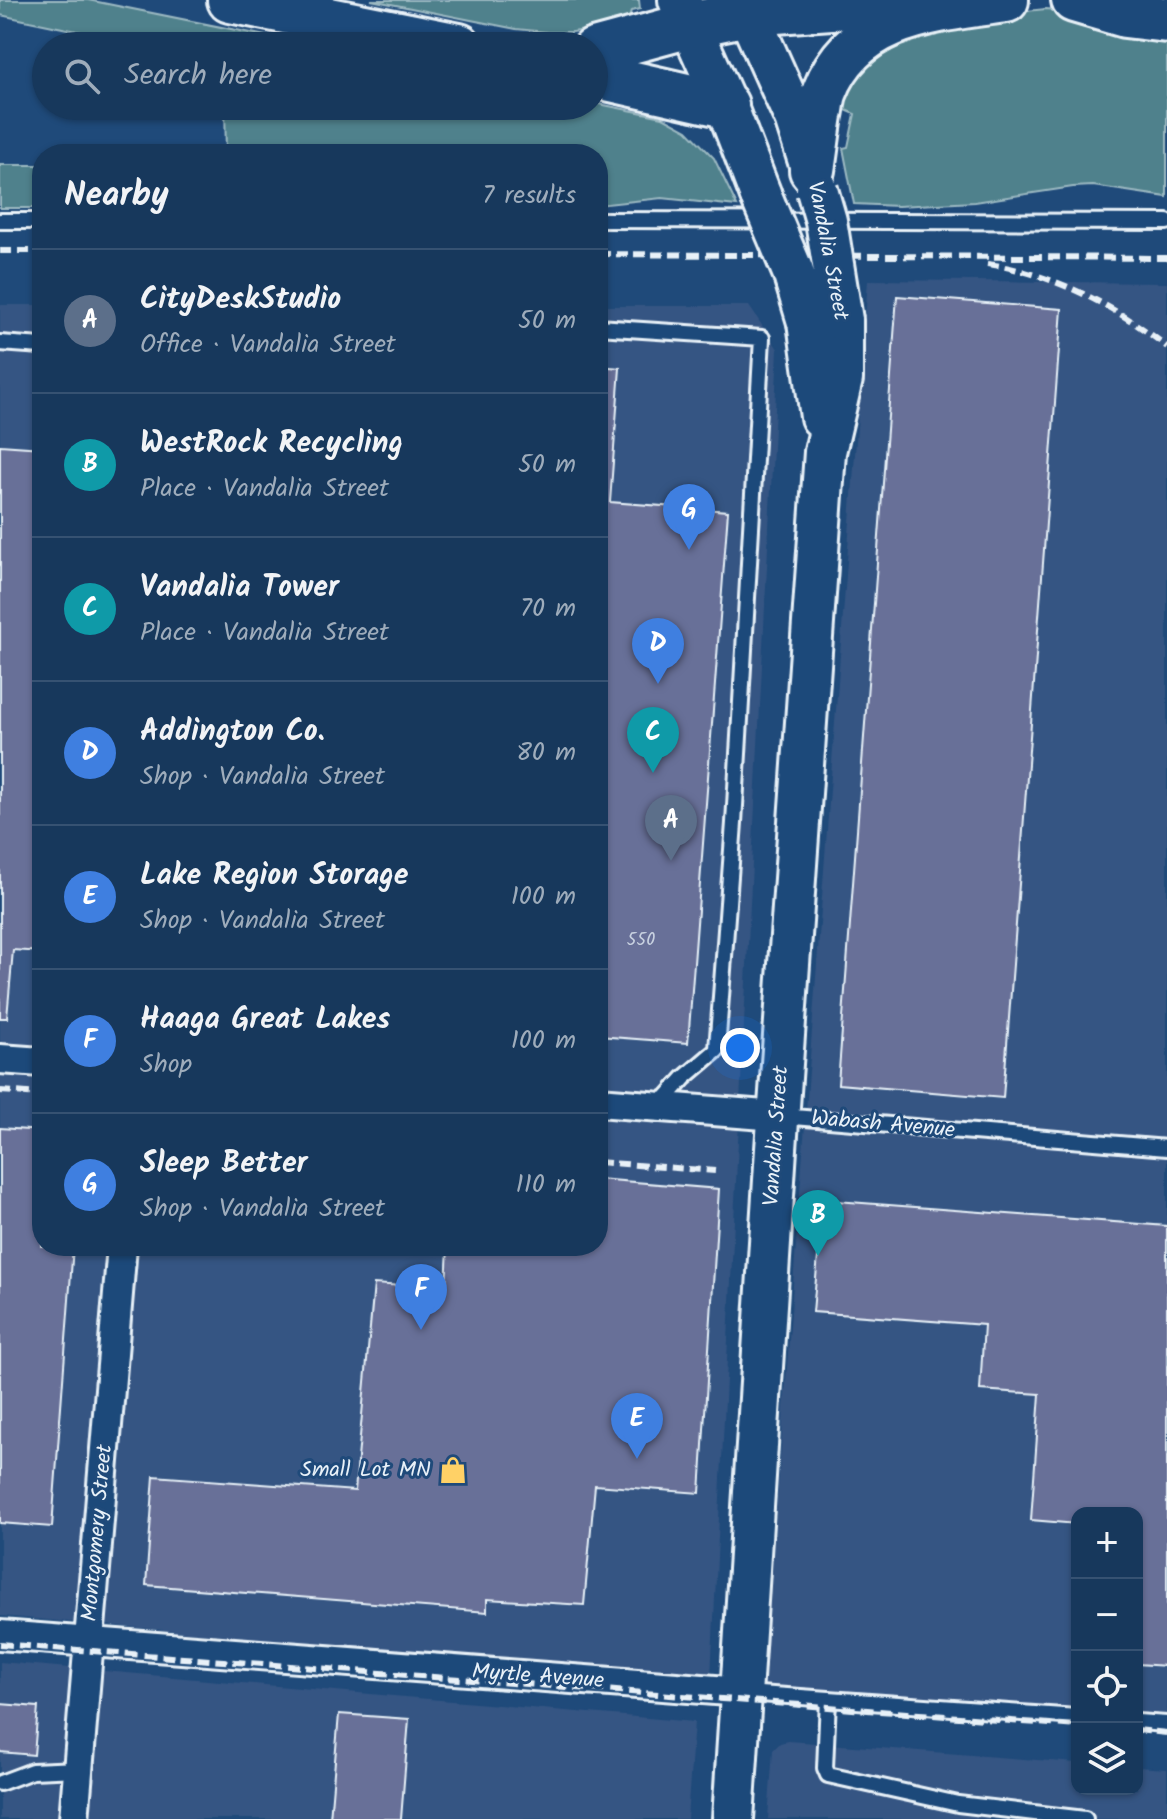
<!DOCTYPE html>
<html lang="en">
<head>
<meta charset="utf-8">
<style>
  body { margin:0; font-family:Kalam,sans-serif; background:#203f62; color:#f1f3f6 }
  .controls { position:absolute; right:24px; bottom:24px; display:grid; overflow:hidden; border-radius:16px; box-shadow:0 2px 6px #0004 }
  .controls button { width:72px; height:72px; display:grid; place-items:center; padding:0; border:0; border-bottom:2px solid #365272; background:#17385c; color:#f1f3f6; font:40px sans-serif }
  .you { position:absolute; left:740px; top:1048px; width:28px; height:28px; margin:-20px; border:6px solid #fff; border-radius:50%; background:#1a73e8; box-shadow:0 0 0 12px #1a73e833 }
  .badge { display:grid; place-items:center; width:52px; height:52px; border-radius:50%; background:#8bbbb9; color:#fff; font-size:26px; font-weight:700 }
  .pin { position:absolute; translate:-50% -66px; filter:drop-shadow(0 2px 4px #0008) }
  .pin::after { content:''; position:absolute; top:42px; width:28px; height:24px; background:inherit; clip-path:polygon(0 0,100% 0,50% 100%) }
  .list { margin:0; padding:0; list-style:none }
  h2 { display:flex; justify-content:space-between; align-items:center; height:104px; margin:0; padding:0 32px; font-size:34px }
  h2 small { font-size:26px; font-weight:400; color:#9eacbb }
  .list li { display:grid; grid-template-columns:52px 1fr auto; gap:24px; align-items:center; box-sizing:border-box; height:144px; padding:0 32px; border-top:2px solid #365272 }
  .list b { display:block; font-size:30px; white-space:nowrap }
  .list p { margin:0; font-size:26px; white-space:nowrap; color:#9eacbb }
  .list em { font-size:26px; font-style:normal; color:#9eacbb }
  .icon { flex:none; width:44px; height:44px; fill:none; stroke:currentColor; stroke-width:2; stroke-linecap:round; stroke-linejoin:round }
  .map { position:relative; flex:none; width:1167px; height:1819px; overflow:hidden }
  .search { position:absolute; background:#17385c; box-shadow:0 2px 6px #0004; left:32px; top:32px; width:576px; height:88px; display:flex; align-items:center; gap:20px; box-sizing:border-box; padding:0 28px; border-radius:44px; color:#9eacbb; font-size:30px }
  .panel { position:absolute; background:#17385c; box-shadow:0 2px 6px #0004; left:32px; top:144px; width:576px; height:1112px; border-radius:32px }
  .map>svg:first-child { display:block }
  .built { fill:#355583 }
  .green { fill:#50818c; stroke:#9cb9c2; stroke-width:2 }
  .building { fill:#677098; stroke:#e8f1f8; stroke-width:2 }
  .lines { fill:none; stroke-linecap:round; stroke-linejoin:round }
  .service-casing { stroke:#e8f1f8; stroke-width:20 }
  .minor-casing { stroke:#e8f1f8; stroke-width:34 }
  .secondary-casing { stroke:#e8f1f8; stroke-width:46 }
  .motorway-casing { stroke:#e8f1f8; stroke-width:50 }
  .service { stroke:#1f4a7a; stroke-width:14 }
  .minor { stroke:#1f4a7a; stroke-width:28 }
  .secondary { stroke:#1f4a7a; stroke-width:40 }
  .motorway { stroke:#1f4a7a; stroke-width:44 }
  .rail { stroke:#e8f1f8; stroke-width:6; stroke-dasharray:12 6; stroke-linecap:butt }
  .secondary-bridge-casing { stroke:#e8f1f8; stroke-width:46; stroke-linecap:butt }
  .secondary-bridge { stroke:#1f4a7a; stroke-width:40 }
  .labels { text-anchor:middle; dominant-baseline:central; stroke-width:6; stroke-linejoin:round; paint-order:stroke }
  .number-label { font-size:18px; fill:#c8d1e0 }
  .street-label { font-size:22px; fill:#e8f1f8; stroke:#1f4a7a }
  .poi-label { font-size:22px; fill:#e8f1f8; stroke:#1f4a7a; text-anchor:end }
</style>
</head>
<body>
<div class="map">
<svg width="1167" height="1819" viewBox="0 0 1167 1819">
  <rect width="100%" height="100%" fill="#1f4a7a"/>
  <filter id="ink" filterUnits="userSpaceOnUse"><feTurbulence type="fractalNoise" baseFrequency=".0125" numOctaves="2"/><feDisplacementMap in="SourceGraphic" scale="16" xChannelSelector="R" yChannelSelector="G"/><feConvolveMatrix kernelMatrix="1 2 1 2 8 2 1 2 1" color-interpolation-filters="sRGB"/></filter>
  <g filter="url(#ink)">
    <path class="built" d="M868,280L1167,283V1721L1137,1718V1513H1077V1713L763,1688Z
      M0,305H42V1246H598V306H749L778,349L711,1677L0,1616Z
      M0,1662L694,1722L687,1819H0Z
      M789,1741L1077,1763V1789H1137V1767L1167,1769V1819H768L773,1750L780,1743Z"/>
    <path class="green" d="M0,0H88L315,46H130L101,36L0,15Z
      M371,0H639L640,9L631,11L629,20L608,26L573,32H547L516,29Z
      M1046,9L1068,11L1167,29V197L1093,186L1073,187L975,202L898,206L854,204L843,148L848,147L855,114L841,108L864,57L946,19Z
      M594,103L663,117L687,130L714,158L737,206L662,198L598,205V154H226L225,106H594Z
      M0,165H42V208H0Z"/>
    <path class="building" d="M897,296L1062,309L1003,1098L838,1084Z
      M598,366L620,368L610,502L728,511L688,1043L598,1036Z
      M0,445L42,448V952L13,950L7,1018H0Z
      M0,1128L42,1131V1246H73L52,1527L0,1523Z
      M598,1179L719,1189L700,1493L595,1485L584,1605L487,1599V1612L146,1585L154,1476L355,1491L374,1284L446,1289L448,1246H598Z
      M823,1200L1167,1226V1666L1137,1664V1513H1077V1524L1031,1520L1040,1394L980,1390L984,1325L813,1312Z
      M0,1704L38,1707L34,1755L0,1752Z
      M339,1714L409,1719L401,1819H330Z"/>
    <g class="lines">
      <g class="service-casing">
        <path id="service" d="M598,220L1167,222
          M0,221H42
          M598,327L762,338L734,823L717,1050L684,1078L658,1107
          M0,343L42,346
          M781,1116L1167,1148
          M745,1693L1077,1717
          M828,1699L825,1768L828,1775L958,1804L1085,1819
          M1137,1722L1167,1724
          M0,1783L32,1771L78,1769"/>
      </g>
      <g class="minor-casing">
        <path id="minor" d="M0,1059L42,1062
          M598,1102L778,1116
          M0,1635L741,1692
          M74,1819L122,1246"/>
      </g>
      <g class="secondary-casing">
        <path id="secondary" d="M679,0L726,105L761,196
          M742,0L795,118L813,174
          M808,322L821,417
          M733,1819L776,1149L825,452L842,379V320"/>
      </g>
      <g class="motorway-casing">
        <path id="motorway" d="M230,0L459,46
          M1074,0L1125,15L1167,20
          M594,51L690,25L748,13L928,0
          M594,75L726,105
          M812,170C815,152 817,133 820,115C822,107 822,98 825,91C854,14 937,10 1006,0"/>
      </g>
      <use href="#service" class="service"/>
      <use href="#minor" class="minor"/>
      <use href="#secondary" class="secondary"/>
      <use href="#motorway" class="motorway"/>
      <path class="rail" d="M0,251H42
        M598,254L1167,258
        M987,264C1050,272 1118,307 1167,347
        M0,1091L42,1094
        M598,1162L715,1171
        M0,1644L1077,1726
        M1137,1730L1167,1733"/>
      <g class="secondary-bridge-casing">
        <path id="secondary-bridge" d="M817,190L826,221L842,320
          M761,196L793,272L808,322"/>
      </g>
      <use href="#secondary-bridge" class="secondary-bridge"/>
    </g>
  </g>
  <defs>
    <g id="shop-bare" transform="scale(2.16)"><path d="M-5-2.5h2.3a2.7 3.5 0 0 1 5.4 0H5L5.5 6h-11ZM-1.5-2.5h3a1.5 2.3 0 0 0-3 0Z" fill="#ffd166" stroke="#1f4a7a" stroke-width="2.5" paint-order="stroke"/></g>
  </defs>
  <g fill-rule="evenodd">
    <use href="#shop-bare" x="453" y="1470"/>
  </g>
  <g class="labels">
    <g class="number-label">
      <text x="641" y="940">550</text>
    </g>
    <g class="street-label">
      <text transform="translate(827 251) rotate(79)">Vandalia Street</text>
      <text transform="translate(883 1125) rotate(5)">Wabash Avenue</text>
      <text transform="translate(777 1136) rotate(-86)">Vandalia Street</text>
      <text transform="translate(98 1533) rotate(-85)">Montgomery Street</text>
      <text transform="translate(538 1677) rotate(4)">Myrtle Avenue</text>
    </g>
    <g class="poi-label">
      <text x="431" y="1470">Small Lot MN</text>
    </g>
  </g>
</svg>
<div class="controls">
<button>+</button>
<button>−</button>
<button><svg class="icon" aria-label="locate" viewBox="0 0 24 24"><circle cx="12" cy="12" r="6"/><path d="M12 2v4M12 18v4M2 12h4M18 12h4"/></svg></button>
<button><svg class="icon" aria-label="layers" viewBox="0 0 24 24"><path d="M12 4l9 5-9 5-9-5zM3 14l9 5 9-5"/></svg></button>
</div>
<div class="you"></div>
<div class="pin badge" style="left:671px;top:861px;background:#5c6f8a">A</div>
<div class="pin badge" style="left:818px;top:1256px;background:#0f9aa8">B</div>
<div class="pin badge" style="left:653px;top:773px;background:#0f9aa8">C</div>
<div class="pin badge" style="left:658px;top:684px;background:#3f7fe0">D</div>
<div class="pin badge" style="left:637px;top:1459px;background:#3f7fe0">E</div>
<div class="pin badge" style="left:421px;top:1330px;background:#3f7fe0">F</div>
<div class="pin badge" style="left:689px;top:550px;background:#3f7fe0">G</div>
<div class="search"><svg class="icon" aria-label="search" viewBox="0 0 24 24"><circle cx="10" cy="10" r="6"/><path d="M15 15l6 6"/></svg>Search here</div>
<section class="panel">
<h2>Nearby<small>7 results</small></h2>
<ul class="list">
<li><span class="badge" style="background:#5c6f8a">A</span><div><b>CityDeskStudio</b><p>Office · Vandalia Street</p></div><em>50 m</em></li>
<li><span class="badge" style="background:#0f9aa8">B</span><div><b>WestRock Recycling</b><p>Place · Vandalia Street</p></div><em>50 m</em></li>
<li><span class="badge" style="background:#0f9aa8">C</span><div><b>Vandalia Tower</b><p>Place · Vandalia Street</p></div><em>70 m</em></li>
<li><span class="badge" style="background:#3f7fe0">D</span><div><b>Addington Co.</b><p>Shop · Vandalia Street</p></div><em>80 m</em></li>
<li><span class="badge" style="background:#3f7fe0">E</span><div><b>Lake Region Storage</b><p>Shop · Vandalia Street</p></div><em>100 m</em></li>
<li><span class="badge" style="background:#3f7fe0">F</span><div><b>Haaga Great Lakes</b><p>Shop</p></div><em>100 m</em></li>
<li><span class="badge" style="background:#3f7fe0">G</span><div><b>Sleep Better</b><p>Shop · Vandalia Street</p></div><em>110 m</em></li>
</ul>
</section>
</div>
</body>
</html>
